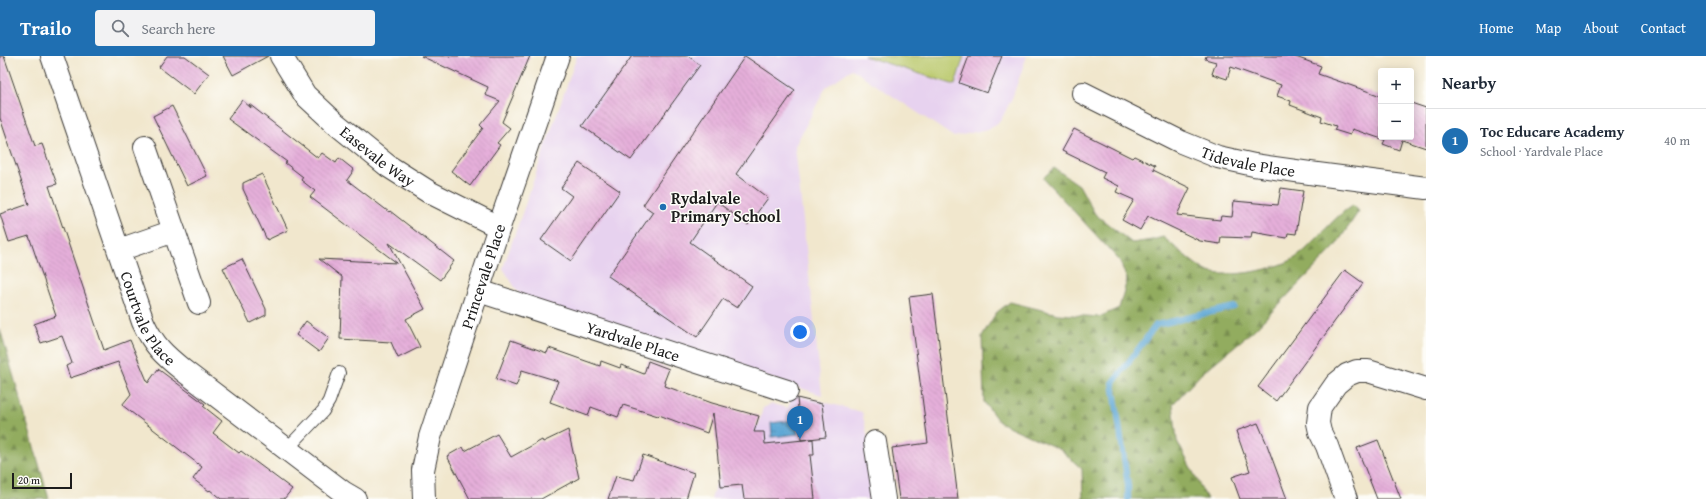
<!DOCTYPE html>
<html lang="en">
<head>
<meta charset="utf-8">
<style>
  body { margin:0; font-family:"Gentium Book Plus",serif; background:#f2f2f3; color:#1f2937 }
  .controls { position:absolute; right:12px; top:12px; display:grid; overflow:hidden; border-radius:4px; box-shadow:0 2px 10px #0003 }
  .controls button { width:36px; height:36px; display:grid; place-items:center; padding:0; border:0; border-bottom:1px solid #e0e1e3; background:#fff; color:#1f2937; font:20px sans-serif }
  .scale { position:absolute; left:12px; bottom:10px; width:60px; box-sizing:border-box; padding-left:4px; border:2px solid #1c1c1c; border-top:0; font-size:11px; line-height:14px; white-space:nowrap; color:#1c1c1c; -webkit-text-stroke:3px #fdfcf7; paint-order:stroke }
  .you { position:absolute; left:800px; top:276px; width:14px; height:14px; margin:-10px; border:3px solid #fff; border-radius:50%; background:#1a73e8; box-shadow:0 0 0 6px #1a73e833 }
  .badge { display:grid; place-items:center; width:26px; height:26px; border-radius:50%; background:#1f6fb2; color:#fff; font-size:13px; font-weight:700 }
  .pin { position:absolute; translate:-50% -33px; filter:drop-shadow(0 1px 2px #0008) }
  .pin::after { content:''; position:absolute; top:21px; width:14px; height:12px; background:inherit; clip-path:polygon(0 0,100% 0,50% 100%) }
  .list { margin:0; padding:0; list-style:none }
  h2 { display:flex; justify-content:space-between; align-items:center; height:52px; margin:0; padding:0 16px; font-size:17px }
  h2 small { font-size:13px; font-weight:400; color:#747a83 }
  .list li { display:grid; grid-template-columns:26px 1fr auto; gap:12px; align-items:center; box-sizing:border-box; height:64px; padding:0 16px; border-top:1px solid #e0e1e3 }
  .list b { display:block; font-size:15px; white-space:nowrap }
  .list p { margin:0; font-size:13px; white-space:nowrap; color:#747a83 }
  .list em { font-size:13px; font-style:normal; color:#747a83 }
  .icon { flex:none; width:22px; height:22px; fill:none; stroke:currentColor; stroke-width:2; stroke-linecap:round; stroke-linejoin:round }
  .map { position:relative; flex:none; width:1426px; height:443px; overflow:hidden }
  header { display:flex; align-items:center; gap:24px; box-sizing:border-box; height:56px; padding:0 20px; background:#1f6fb2; color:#fff }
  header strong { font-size:19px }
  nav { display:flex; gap:22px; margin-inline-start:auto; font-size:14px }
  .search { width:280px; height:36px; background:#f2f2f3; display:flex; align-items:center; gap:10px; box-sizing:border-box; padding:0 14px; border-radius:4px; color:#747a83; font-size:15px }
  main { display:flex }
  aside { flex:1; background:#fff }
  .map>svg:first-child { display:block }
  .built { fill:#e7d2ef }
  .forest { fill:url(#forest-firs); stroke:#57643e }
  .pitch { fill:#b9c86b; stroke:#6a7244 }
  .water { fill:url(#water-ripples); stroke:#3c6178 }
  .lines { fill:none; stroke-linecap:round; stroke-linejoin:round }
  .stream { stroke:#5ca6d4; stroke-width:6 }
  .building { fill:url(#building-back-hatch) }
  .service-casing { stroke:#3c3a37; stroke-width:14 }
  .minor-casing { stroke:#3c3a37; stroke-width:24 }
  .service { stroke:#fff; stroke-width:12 }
  .minor { stroke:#fff; stroke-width:22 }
  .poi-dot { fill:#1f6fb2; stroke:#fdfcf7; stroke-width:1.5 }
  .labels { text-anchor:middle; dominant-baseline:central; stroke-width:3; stroke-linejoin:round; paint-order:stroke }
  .street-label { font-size:16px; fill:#1c1c1c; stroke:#fdfcf7 }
  .poi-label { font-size:16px; font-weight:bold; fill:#1c1c1c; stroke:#fdfcf7; text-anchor:start }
</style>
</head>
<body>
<header>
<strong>Trailo</strong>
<div class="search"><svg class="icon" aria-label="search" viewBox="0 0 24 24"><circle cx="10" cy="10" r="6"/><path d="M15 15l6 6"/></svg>Search here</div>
<nav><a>Home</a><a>Map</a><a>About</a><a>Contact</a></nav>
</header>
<main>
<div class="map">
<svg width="1426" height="443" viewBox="0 0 1426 443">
  <defs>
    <pattern id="forest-firs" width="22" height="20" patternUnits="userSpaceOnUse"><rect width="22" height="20" fill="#92ac5f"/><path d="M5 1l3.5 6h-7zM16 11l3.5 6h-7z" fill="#768b4e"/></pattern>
    <pattern id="water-ripples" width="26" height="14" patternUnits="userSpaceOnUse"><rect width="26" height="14" fill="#5ca6d4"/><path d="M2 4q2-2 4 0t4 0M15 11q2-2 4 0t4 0" fill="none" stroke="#4b86ab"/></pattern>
    <pattern id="building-back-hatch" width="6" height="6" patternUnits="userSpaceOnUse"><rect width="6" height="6" fill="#e5afda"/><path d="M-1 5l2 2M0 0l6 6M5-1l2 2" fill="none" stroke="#c496ba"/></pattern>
  </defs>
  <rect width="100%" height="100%" fill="#fdfcf7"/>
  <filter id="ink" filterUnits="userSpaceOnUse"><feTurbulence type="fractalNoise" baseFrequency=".025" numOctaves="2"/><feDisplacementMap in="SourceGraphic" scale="8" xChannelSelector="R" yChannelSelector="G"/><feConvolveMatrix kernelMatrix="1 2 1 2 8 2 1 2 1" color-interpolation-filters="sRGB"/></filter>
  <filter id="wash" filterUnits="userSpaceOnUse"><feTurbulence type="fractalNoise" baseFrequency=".012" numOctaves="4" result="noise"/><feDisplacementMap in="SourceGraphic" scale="16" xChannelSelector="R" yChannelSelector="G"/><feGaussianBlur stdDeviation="0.9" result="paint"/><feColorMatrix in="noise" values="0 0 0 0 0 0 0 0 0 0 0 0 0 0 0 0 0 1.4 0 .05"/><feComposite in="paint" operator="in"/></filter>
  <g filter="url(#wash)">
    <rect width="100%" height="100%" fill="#f1e7cd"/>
    <path class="built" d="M577,0H1027L1012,42L1001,64L991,72L954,81L852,13L826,31L795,90L822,339L521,241L503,212Z
      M793,338L862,356L870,392L877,443H711L735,373L744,366L758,370L763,352L772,348L788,352Z"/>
    <path class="forest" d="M1054,112L1079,129L1095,158L1132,187L1152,184L1163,181C1173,189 1199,213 1209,216C1230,222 1276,214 1295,202C1316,188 1329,164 1353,149L1359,155L1334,192L1254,274L1201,318L1173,348L1177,385L1207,443H1083L1082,413L1061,394L999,366L984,346L982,280L996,257L1010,246L1058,258L1099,261L1119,252L1127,224L1120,205L1043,122Z
      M0,273L49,443H0Z"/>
    <path class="pitch" d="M864,0H964L955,29Z"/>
    <path class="water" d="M796,364L798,378L772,381L771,367Z"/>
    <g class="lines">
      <path class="stream" d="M1128,443V430L1113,327L1156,269L1234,251"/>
    </g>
    <g id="blocks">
      <path class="building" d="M0,0H4L35,90L42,88L57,128L49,130L104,294L130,284L148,327L158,313L205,348L203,350L222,365L213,377L239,397L241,395L292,433L284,443H221L210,434L209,435L193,423L202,411L122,349L131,338L118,306L70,322L66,310L72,307L62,280L41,287L34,268L56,260L29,180L9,186L0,158L29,148L0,62Z
        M167,0H185L209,18L194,38L159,11Z
        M223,0H268L233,19Z
        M421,0H530L502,66L510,72L497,87L500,89L470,130L451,115L483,72L480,69L500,45L485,39L488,31Z
        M632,0H688L700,9L631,104L582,70Z
        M745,0L795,34L736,118L768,142L748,169L717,146L690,186L752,230L737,252L723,243L697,281L608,220L653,156L643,149Z
        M969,0H1002L987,37L959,27Z
        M1206,0H1293L1321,10L1318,18L1381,40V81H1411V47L1426,52V92L1402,84L1399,94L1383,88L1385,84L1352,73L1350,79L1334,74L1336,70L1321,65L1322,61L1290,49L1291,45L1277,40L1281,29L1231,11L1227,23L1212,18L1216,6L1205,3Z
        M242,44L251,52L249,48L318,102L322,97L336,107L339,102L354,114L347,124L389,156L390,155L454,205L440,224L389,187L425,253L406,263L420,291L398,302L391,286L340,283L342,221L319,203L397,207L310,141L315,135L301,124L303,121L285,107L287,106L228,63Z
        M172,50L207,120L187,130L153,60Z
        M1074,73L1132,102L1134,100L1155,110L1153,114L1190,132L1177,159L1220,164L1221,160L1232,161L1234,145L1278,149L1281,132L1303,135L1296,178L1288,177L1287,182L1252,176L1251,182L1221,181L1220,188L1200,185L1148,160L1140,174L1122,164L1134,144L1116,136L1119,130L1102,122L1105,116L1062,95Z
        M579,107L620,135L571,205L541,184L572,140L561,132Z
        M262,118L288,174L267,184L243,133V127Z
        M242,203L266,253V259L250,267L223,212Z
        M1345,214L1363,227L1276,345L1258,331Z
        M933,238L958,443H899L892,392L928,387L909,241Z
        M306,265L329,282L319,296L296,279Z
        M511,284L547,297L549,292L600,310L601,305L620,312L621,309L644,318L648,305L669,313L664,326L666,327L665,330L712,347L759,360L754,376H764L765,388L813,383L814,399H810L815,443H744L742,429L721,431L713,357L707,377L659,359L658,360L623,349L618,361L591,351L588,360L550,346L558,325L522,314L516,330L496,323Z
        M797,342L822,348L826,381L801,384Z
        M1258,367L1266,386L1287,443H1240L1232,421L1250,415L1236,375Z
        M568,374L579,422L541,443H470L447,400L463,391L465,395L497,378L511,401L542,384L543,386Z
        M1378,384L1401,443H1377L1357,392Z
        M643,399L694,417L686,443H608L616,420L634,424Z"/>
    </g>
  </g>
  <g filter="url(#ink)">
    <use href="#blocks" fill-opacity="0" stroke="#3c3a37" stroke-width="1"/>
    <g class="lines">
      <g class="service-casing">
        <path id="service" d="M287,393L323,355L329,345L339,317"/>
      </g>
      <g class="minor-casing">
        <g id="minor">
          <path id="s1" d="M52,0L143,266C154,290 164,299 184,315L343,436L355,443"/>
          <path id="s2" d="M281,0L305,39L335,67L388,110L429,136L499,171"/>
          <path id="s3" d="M1083,37L1181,86L1218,101L1254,109L1317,118L1426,132"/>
          <path d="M145,91L199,247"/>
          <path d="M119,194L174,175"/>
          <path id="s4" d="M479,235L787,335"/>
          <path d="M875,386L884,443"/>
          <path id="s5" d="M424,443L423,414L430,381L499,171L558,0"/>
          <path d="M1346,443L1327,390L1320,376L1318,367L1320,351L1336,328L1347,319L1357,315H1368L1426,333"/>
        </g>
      </g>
      <use href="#service" class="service"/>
      <use href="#minor" class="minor"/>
    </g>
  </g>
  <circle class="poi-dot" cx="663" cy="151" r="4"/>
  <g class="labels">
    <g class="street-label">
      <text stroke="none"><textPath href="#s2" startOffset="141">Easevale Way</textPath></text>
      <text stroke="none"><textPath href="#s3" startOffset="180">Tidevale Place</textPath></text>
      <text stroke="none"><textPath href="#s5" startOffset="232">Princevale Place</textPath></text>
      <text stroke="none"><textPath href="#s1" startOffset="280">Courtvale Place</textPath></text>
      <text stroke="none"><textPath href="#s4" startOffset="162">Yardvale Place</textPath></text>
    </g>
    <g class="poi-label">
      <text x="671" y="142">Rydalvale<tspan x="671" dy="18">Primary School</tspan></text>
    </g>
  </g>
</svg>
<div class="controls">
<button>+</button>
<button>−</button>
</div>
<div class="scale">20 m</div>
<div class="you"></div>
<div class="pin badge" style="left:800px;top:383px">1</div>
</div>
<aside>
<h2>Nearby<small></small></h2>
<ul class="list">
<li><span class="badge">1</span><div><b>Toc Educare Academy</b><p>School · Yardvale Place</p></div><em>40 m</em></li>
</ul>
</aside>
</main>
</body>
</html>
